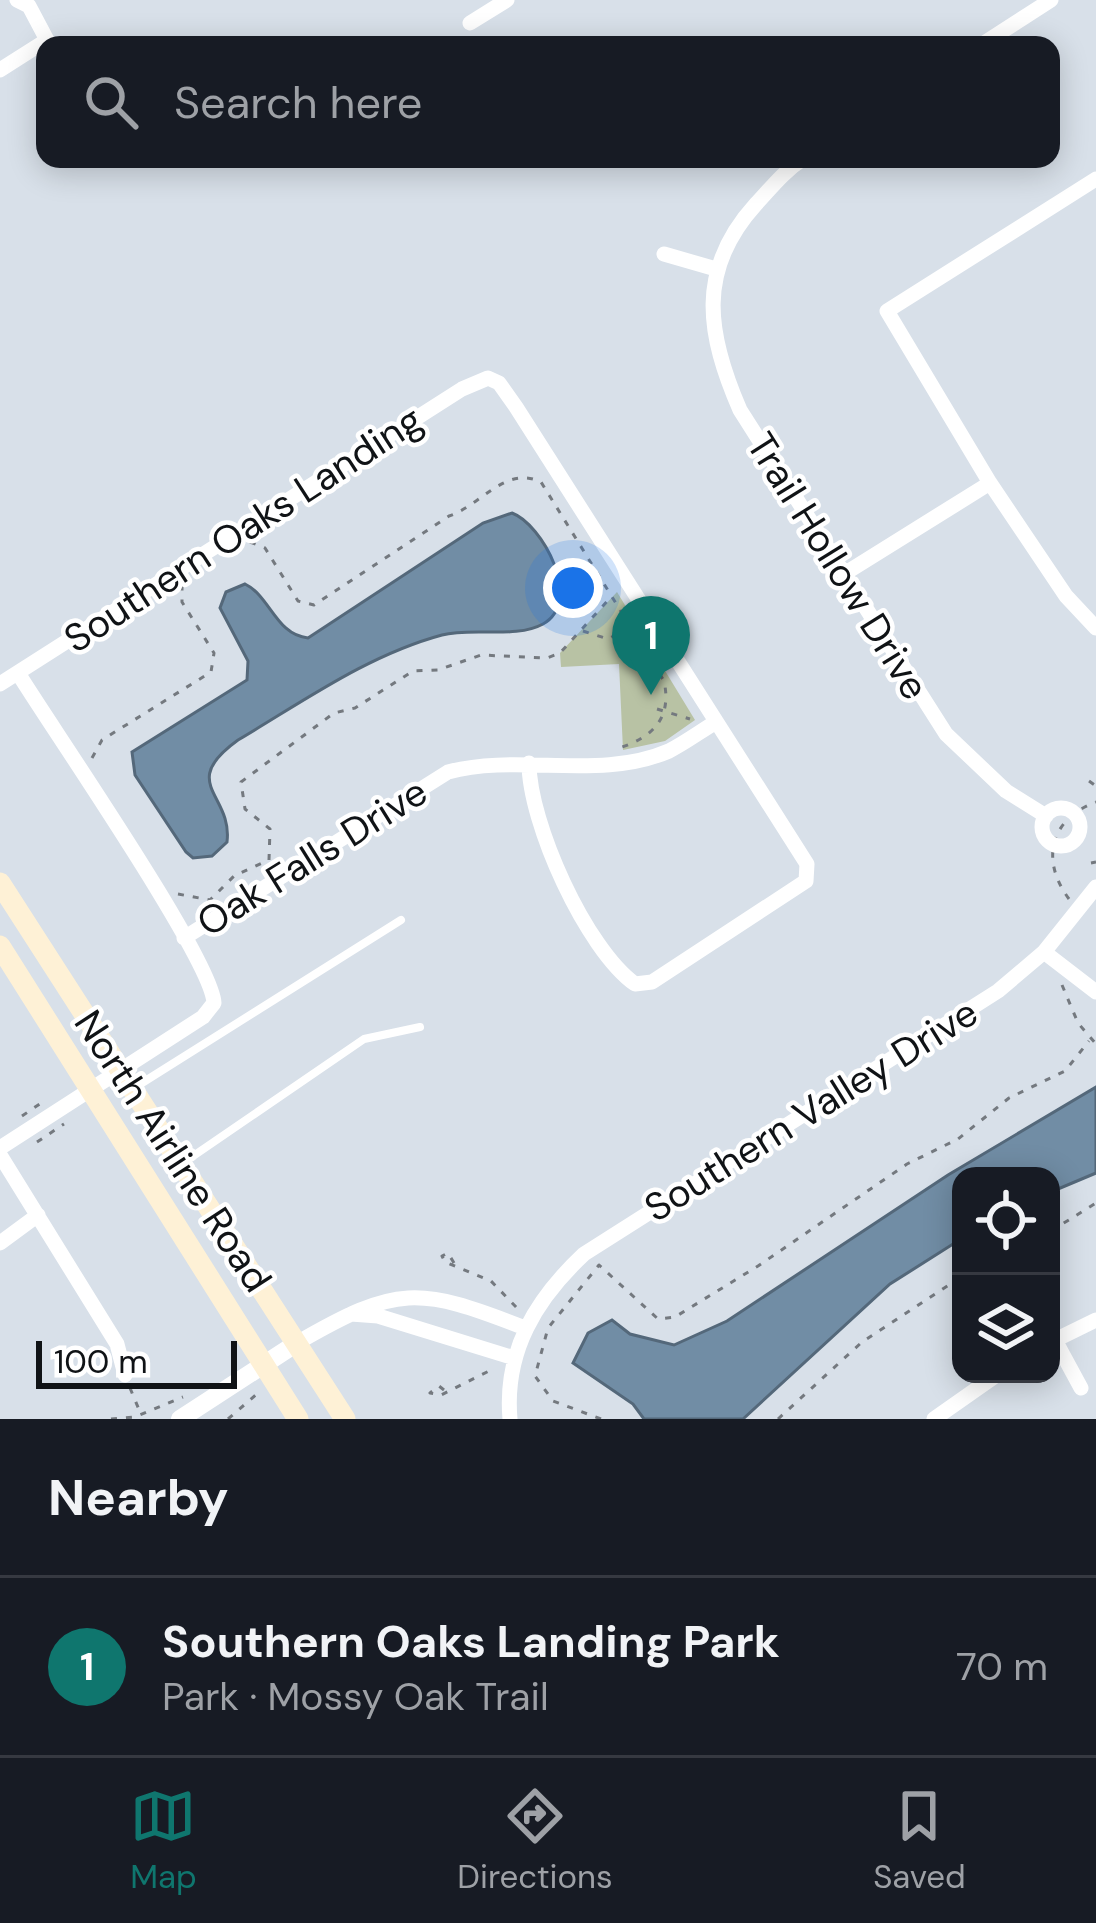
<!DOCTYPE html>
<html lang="en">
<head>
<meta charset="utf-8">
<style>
  body { margin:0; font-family:"DM Sans",sans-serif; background:#20242c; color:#f1f3f6 }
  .controls { position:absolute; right:36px; bottom:36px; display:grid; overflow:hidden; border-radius:24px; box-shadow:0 6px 30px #0003 }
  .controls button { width:108px; height:108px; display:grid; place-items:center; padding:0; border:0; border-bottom:3px solid #363941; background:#171b24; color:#f1f3f6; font:60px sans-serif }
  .scale { position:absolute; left:36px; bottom:30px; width:201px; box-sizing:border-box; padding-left:12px; border:6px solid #101316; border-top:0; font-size:33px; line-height:42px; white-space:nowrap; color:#101316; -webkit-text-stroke:9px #fff; paint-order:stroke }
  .you { position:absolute; left:573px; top:588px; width:42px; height:42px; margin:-30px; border:9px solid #fff; border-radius:50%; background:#1a73e8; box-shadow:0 0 0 18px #1a73e833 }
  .badge { display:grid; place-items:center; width:78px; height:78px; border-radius:50%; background:#0f766e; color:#fff; font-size:39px; font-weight:700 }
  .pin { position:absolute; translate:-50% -99px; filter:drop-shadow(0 3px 6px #0008) }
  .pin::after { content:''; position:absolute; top:63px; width:42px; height:36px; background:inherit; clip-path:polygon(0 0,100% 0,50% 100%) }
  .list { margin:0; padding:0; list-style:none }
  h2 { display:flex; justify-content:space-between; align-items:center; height:156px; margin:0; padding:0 48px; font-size:51px }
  h2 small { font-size:39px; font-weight:400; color:#9ea1a6 }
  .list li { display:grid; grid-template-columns:78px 1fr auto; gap:36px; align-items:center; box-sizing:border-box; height:180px; padding:0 48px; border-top:3px solid #363941 }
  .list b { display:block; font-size:45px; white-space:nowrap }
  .list p { margin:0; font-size:39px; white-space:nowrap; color:#9ea1a6 }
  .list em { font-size:39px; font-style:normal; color:#9ea1a6 }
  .icon { flex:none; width:66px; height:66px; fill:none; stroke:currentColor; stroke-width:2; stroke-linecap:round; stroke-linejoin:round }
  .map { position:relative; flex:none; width:1096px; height:1419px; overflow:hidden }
  .search { position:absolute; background:#171b24; box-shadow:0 6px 30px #0003; left:36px; right:36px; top:36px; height:132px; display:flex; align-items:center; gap:30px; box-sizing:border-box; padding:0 42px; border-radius:24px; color:#9ea1a6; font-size:45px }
  .sheet { height:336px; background:#171b24 }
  nav { display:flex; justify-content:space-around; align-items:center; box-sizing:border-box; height:168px; border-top:3px solid #363941; background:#171b24; font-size:33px; color:#9ea1a6 }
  nav a { display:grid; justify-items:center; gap:6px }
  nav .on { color:#0f766e }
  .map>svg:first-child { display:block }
  .green { fill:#b8c2a4 }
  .water { fill:#718da5; stroke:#54687a; stroke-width:3 }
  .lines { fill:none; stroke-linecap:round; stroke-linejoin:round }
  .path { stroke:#74797f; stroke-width:3; stroke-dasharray:6 9; stroke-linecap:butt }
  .service { stroke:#fff; stroke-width:8 }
  .minor { stroke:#fff; stroke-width:15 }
  .tertiary { stroke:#fff; stroke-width:18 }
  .secondary { stroke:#fef1d6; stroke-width:21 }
  .labels { text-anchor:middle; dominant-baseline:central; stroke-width:9; stroke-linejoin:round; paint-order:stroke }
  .street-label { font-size:39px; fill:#101316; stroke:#fff }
</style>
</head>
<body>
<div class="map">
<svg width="1096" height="1419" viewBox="0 0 1096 1419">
  <rect width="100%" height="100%" fill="#d8e0e9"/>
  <path class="green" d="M617,592L695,720L665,741L623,750L619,664L561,667L560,653Z"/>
  <path class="water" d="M512,513C542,524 584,601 543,624C516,639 472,627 442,635C368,655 304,701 238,740C177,784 233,794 227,842L212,856L193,858L186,852L135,775L132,752L247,680L248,661L220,608L226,592L245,584C270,596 276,635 308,638L483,523Z
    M1096,1087V1173L1051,1192V1176H961V1239L890,1284L743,1419H644L633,1404L573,1363L588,1333L612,1320L630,1334L674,1345L727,1321L948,1175Z"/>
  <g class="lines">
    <path class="path" d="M250,542L265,548L298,601L314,605L449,516C482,505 505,465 541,482L664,681C672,717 654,737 619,748
      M583,631L608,639L629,628
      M657,709L690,719
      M92,758L102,740L211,672L214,653L182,602V586
      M1089,781L1096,786
      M1091,863L1096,862
      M178,894L210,900L234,876L269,860L270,829L245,809L241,782L334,713L355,708L413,671L438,670L481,655L547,658L560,653L612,596
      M1069,899C1040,860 1050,819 1096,802
      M1062,985L1078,1023L1096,1044
      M22,1116L44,1101
      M37,1142L64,1124
      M1051,1231L1096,1203
      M454,1263L448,1253L442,1256L445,1262L491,1281L517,1308
      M130,1388L140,1412
      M444,1390L439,1386L430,1393L441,1395L495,1368
      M111,1419L135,1417L183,1397
      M228,1419L258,1393
      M601,1419L553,1401L535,1376L548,1328L599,1265L658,1319L675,1317L758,1266L907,1164L958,1139L1009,1098L1065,1071L1089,1041
      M778,1419L862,1342L961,1277"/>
    <path class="service" d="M134,1088L401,920
      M183,1163L364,1039L420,1027"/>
    <path class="minor" d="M470,23L507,0
      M981,45L1051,0
      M0,70L47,40L29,6L17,0
      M803,159C784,171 771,188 756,204C696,270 707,334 740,410L946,734L1006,791L1046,816
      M1096,179L887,311L990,483L1066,596L1096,628
      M664,254L716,269
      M844,574L990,483
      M0,684L462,389L488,378L499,383L516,407L807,864L806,881L652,982L635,984C586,949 529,823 529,763
      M1042 827a19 19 0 1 1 38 0a19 19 0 1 1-38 0Z
      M184,938L448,772C519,753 600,781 669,751C685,743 701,731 716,722
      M1044,952L1096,992
      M0,1148L203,1017L214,1003C212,959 51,727 18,673
      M0,1155L117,1344L125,1375
      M0,1243L38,1215
      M351,1314L378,1316L514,1358
      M1055,1340L1081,1388
      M1051,1342L1096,1320
      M297,1343C397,1285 418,1286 525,1328
      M510,1419C504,1351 536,1299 584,1254L998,991L1044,952L1096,887
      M934,1419L998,1374"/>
    <path class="tertiary" d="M180,1419L297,1343"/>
    <path class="secondary" d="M0,883L345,1419
      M0,946L298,1419"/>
  </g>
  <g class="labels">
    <g class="street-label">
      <text transform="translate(243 529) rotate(-33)">Southern Oaks Landing</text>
      <text transform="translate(838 566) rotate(58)">Trail Hollow Drive</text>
      <text transform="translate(312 857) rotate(-32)">Oak Falls Drive</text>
      <text transform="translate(811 1110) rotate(-32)">Southern Valley Drive</text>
      <text transform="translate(173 1151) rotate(57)">North Airline Road</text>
    </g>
  </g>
</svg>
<div class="controls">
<button><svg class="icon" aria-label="locate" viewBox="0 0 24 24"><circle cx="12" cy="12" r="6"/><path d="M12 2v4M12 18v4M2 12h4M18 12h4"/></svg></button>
<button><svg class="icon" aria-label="layers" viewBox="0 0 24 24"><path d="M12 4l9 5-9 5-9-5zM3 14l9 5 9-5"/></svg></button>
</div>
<div class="scale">100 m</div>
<div class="you"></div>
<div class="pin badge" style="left:651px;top:695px">1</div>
<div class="search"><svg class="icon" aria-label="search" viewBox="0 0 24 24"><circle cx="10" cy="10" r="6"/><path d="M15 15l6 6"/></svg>Search here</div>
</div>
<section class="sheet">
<h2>Nearby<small></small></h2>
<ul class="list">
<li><span class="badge">1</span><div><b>Southern Oaks Landing Park</b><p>Park · Mossy Oak Trail</p></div><em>70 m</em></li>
</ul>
</section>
<nav>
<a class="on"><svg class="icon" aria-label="map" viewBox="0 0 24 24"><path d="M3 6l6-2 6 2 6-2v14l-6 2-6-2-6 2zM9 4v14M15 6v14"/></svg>Map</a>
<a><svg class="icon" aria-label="directions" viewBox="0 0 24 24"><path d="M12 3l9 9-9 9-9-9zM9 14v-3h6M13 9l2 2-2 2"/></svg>Directions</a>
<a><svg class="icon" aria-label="saved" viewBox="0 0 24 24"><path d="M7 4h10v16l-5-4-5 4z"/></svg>Saved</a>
</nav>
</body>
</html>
